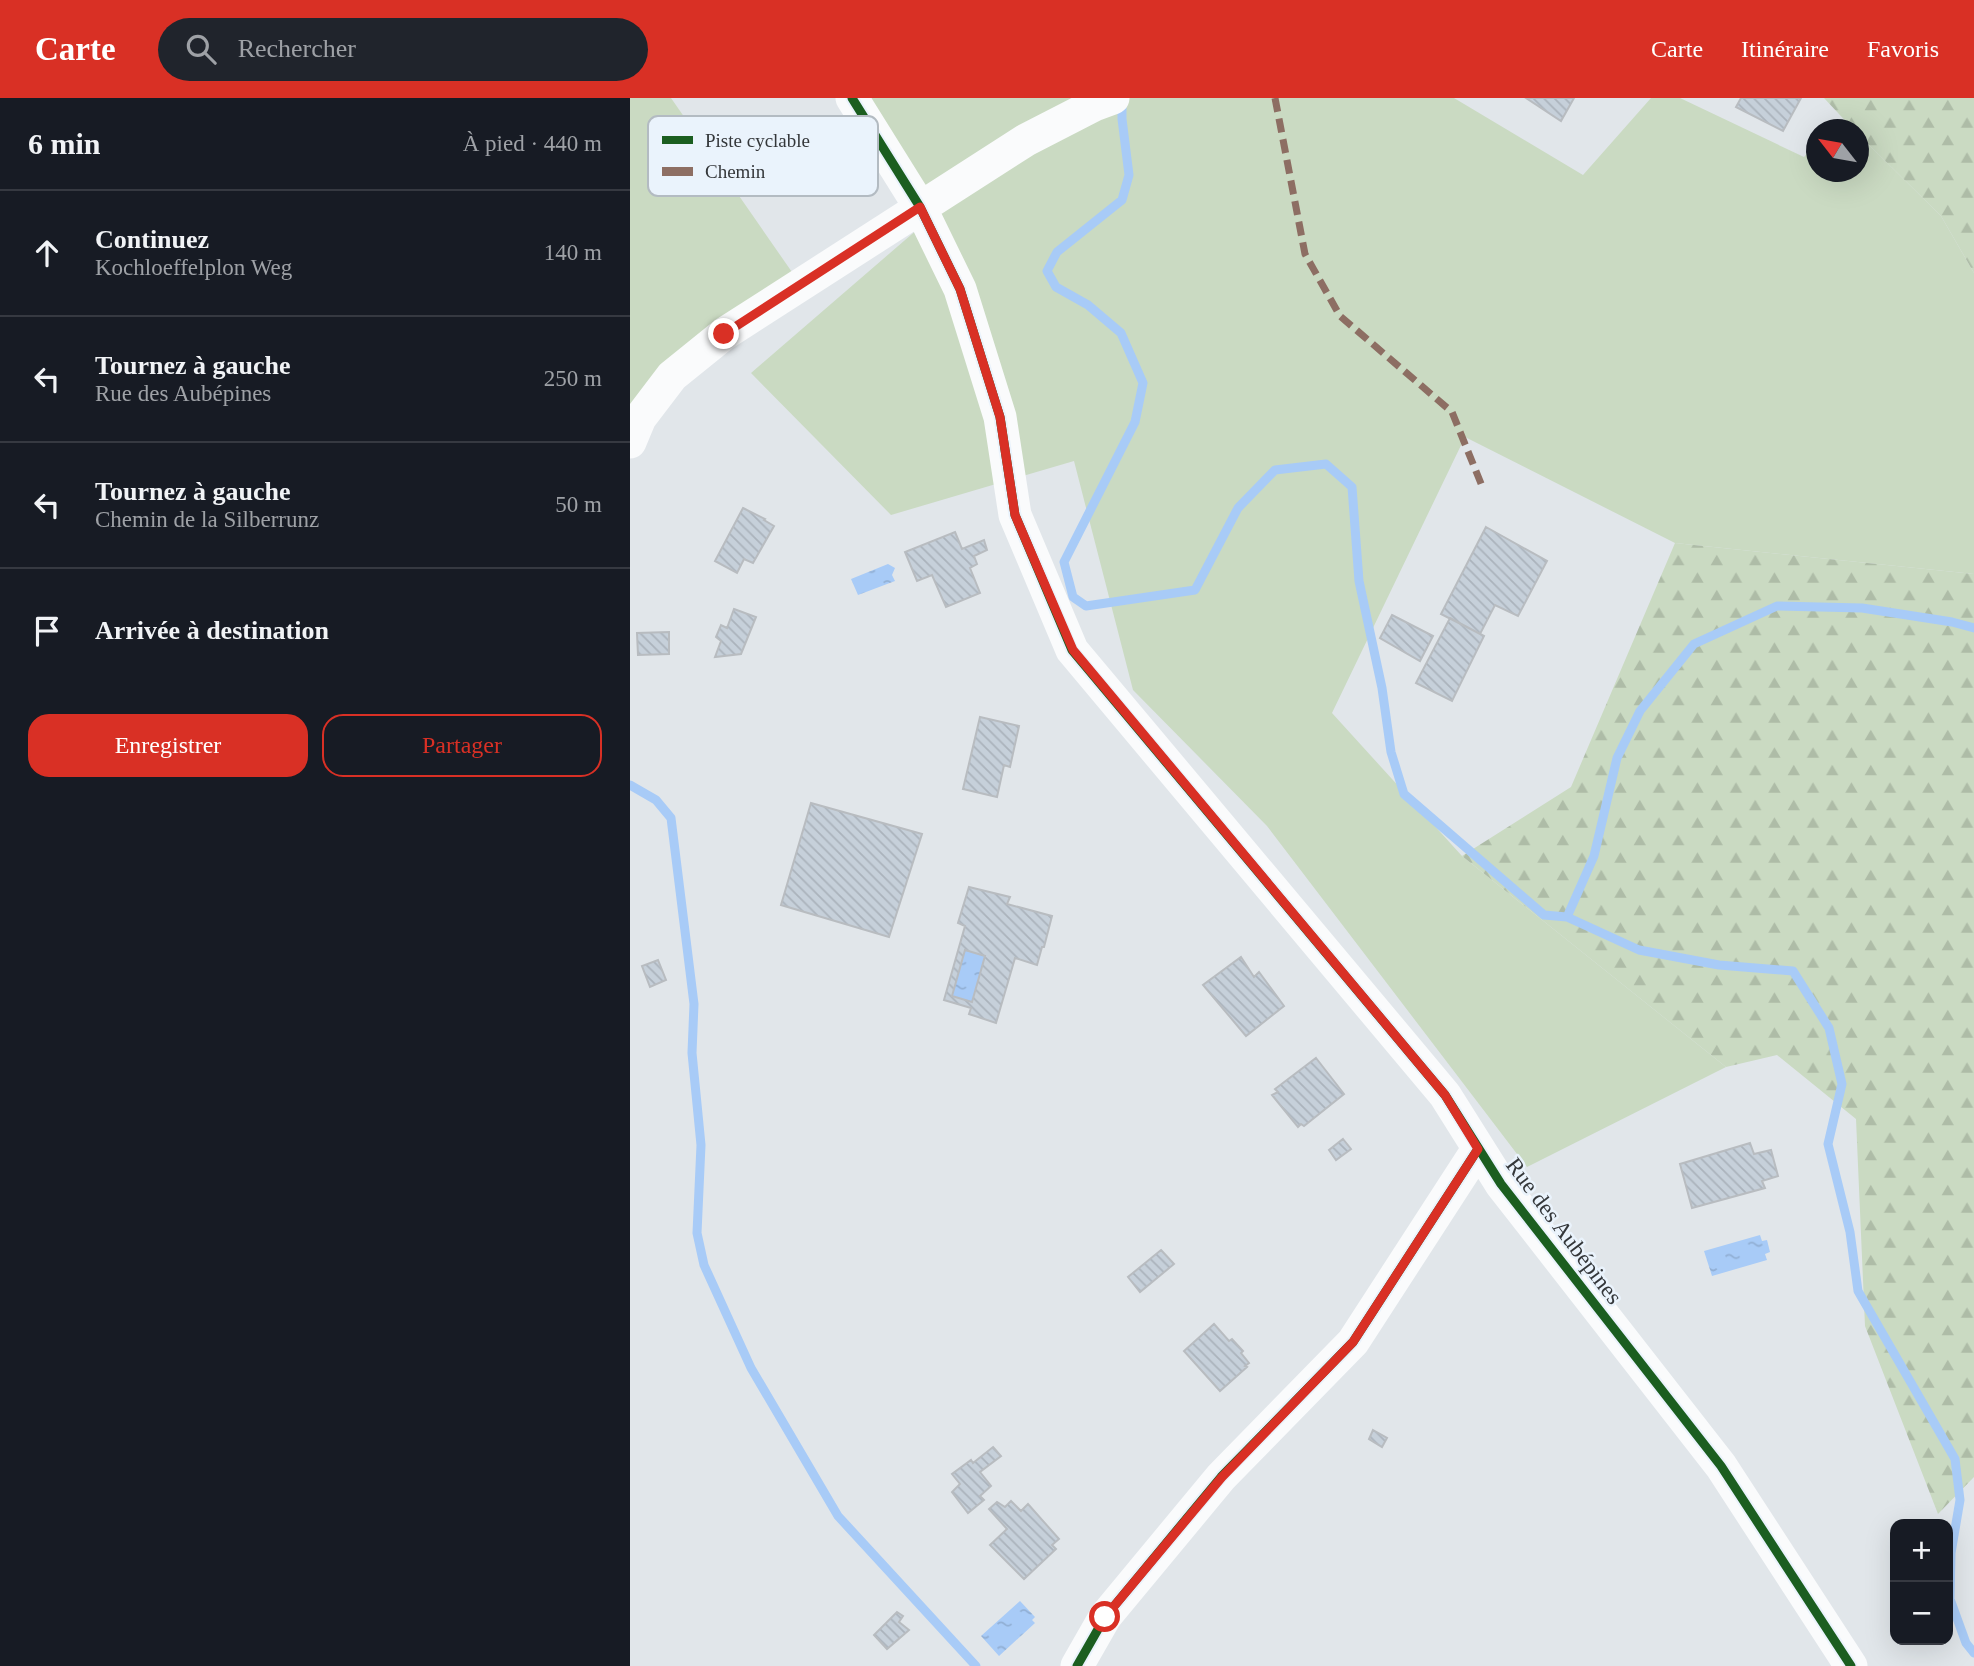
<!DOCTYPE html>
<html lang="fr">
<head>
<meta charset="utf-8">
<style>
  body { margin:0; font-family:"Times New Roman",serif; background:#20242c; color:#f1f3f6 }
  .controls { position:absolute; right:21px; bottom:21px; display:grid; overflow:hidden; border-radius:14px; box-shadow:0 7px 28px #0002 }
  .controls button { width:63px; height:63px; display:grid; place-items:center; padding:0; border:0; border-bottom:2px solid #363941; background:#171b24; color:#f1f3f6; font:35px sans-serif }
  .compass { position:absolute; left:1176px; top:21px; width:63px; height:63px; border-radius:50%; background:#171b24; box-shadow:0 7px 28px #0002; rotate:301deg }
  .stop { position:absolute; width:21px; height:21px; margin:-16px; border:5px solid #d93025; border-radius:50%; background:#fff }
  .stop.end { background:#d93025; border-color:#fff; box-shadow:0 2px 7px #0008 }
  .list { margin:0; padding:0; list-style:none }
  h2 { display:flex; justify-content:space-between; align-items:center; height:91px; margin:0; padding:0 28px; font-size:30px }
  h2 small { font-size:23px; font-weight:400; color:#9ea1a6 }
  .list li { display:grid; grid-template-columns:46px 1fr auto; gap:21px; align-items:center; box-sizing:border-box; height:126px; padding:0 28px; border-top:2px solid #363941 }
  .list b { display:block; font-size:26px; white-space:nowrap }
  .list p { margin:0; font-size:23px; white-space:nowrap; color:#9ea1a6 }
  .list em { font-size:23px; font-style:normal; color:#9ea1a6 }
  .actions { display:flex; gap:14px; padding:21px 28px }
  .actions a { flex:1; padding:16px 0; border:2px solid #d93025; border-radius:21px; text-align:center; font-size:24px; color:#d93025 }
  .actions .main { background:#d93025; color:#fff }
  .icon { flex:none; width:38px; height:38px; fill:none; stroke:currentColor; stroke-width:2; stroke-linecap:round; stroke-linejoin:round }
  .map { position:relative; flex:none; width:1344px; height:1568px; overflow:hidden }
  header { display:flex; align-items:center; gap:42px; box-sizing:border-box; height:98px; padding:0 35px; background:#d93025; color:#fff }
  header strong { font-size:33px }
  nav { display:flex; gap:38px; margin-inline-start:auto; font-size:24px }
  .search { width:490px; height:63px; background:#20242c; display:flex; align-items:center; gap:18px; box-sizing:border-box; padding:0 24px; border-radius:38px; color:#9ea1a6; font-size:26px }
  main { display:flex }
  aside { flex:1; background:#171b24 }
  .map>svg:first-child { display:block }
  .green { fill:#cadac2 }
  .forest { fill:url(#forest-firs) }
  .water { fill:url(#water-ripples) }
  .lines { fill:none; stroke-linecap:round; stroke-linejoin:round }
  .stream { stroke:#a8cbf7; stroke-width:9 }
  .building { fill:url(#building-back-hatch); stroke:#b8bcc0; stroke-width:2; fill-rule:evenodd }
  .minor { stroke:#fafbfc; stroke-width:33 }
  .quiet { stroke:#8d6e63; stroke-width:7; stroke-dasharray:14 7; stroke-linecap:butt }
  .cycleway-casing { stroke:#eaf3fc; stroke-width:13 }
  .cycleway { stroke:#1b5e20; stroke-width:9 }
  .route { stroke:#d93025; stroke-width:9 }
  .labels { text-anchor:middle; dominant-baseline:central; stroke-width:5; stroke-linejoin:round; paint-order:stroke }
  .street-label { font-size:23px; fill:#34373a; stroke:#eaf3fc }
  .key { fill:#eaf3fc; stroke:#b3bbc2; stroke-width:2 }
  .key-label { font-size:19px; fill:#34373a }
</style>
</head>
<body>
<header>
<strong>Carte</strong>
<div class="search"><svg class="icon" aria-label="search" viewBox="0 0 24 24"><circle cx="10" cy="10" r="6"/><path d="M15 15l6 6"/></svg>Rechercher</div>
<nav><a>Carte</a><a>Itinéraire</a><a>Favoris</a></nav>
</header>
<main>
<aside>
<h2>6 min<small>À pied · 440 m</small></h2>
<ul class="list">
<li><svg class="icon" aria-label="ahead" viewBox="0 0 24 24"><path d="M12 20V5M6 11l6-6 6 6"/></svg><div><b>Continuez</b><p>Kochloeffelplon Weg</p></div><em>140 m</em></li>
<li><svg class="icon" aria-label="left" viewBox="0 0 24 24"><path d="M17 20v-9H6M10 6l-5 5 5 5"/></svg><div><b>Tournez à gauche</b><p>Rue des Aubépines</p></div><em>250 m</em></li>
<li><svg class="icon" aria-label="left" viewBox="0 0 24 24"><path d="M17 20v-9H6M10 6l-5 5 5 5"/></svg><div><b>Tournez à gauche</b><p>Chemin de la Silberrunz</p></div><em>50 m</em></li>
<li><svg class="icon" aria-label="arrive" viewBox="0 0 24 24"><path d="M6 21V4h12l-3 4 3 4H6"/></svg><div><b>Arrivée à destination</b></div></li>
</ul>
<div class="actions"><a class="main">Enregistrer</a><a>Partager</a></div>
</aside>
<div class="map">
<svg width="1344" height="1568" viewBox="0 0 1344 1568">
  <defs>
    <pattern id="forest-firs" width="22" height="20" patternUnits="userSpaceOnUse" patternTransform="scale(1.75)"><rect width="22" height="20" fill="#cadac2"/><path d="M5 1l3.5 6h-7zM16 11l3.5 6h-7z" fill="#aebca7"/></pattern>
    <pattern id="water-ripples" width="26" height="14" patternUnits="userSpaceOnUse" patternTransform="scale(1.75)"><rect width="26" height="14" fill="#a8cbf7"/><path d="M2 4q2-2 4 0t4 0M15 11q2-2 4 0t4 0" fill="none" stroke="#91afd4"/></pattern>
    <pattern id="building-back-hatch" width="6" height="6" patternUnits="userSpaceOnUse" patternTransform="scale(1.75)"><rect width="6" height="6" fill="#c6d0da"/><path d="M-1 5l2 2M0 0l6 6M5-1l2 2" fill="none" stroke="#abb3bc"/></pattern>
  </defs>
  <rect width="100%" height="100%" fill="#e1e6ea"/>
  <path class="green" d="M0,0H41L164,177L0,320Z
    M209,0H824L953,77L1021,0H1050L1174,59L1186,45V74H1228L1229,37L1311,118L1344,175V476L1045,445L835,339L702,615L832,758L1096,969L897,1069L637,728L503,592L444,363L261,417L121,275L289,130Z"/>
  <path class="forest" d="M1194,0H1344V175L1311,118L1229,37L1228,32L1223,31Z
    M1045,445L1344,476V1379L1308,1416L1235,1228L1226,1021L1147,957L1096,969L832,758L941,689Z"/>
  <path class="water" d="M258,466L265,470L262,477L265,483L228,497L221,481Z
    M335,852L355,858L342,904L322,898Z
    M1130,1137L1132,1143L1137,1142L1140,1154L1135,1156L1137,1162L1082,1178L1074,1153Z
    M390,1503L405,1519L402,1522L405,1525L369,1558L351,1538Z"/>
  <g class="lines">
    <path class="stream" d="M492,4V21L499,77L492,102L427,154L417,173L426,189L458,207L491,235L513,285L505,324L434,464L443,499L456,508L565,492L608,410L645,372L696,366L722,389L729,483L752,590L761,654L774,696L914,817L937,819L964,758L987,660L1010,613L1064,546L1147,508L1232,510L1322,524L1344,530
      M0,687L26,702L41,720L64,906L62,955L71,1047L67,1135L74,1167L121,1270L208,1418L346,1568
      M937,819L1009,852L1089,867L1163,873L1199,930L1212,986L1198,1046L1220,1134L1228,1193L1325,1361L1330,1402L1321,1455L1320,1501L1336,1545L1344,1555"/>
  </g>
  <path class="building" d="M896,0H944L931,23Z
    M1111,0H1171L1153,33L1106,9Z
    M113,410L135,421L134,422L144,428L123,465L114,461L107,475L85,463Z
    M856,429L917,463L888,518L865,507L850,536L811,516Z
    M325,434L332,451L354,442L357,452L344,458L347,466L340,470L350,495L316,509L302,477L287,483L275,454Z
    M104,511L126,519L111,556L85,559L91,543L86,539L91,527L97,530Z
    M762,517L803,538L790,563L750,540Z
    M820,520L854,538L822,603L786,585Z
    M39,534V556L8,557L7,535Z
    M350,619L389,628L380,669L374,667L367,699L333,691Z
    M181,705L292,736L259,839L151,807Z
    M339,789L380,799L377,806L422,818L414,849H412L407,867L385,860L366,925L339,916L341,910L314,902L335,828L328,825ZM335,852L355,858L342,904L322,898Z
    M611,859L624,879L629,874L654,908L616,938L573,887Z
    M28,862L36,882L20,889L12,868Z
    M686,960L714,996L674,1028L671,1026L668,1029L642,997L648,994L645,991Z
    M713,1041L721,1051L706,1062L699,1052Z
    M1120,1045L1124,1056L1141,1052L1148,1078L1132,1083L1135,1090L1062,1110L1050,1066Z
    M531,1152L544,1166L510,1194L498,1179Z
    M584,1226L599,1243L602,1241L613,1253L611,1255L619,1265L615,1268L617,1269L590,1293L554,1253Z
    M743,1332L757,1340L752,1349L739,1341Z
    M363,1349L371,1358L350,1374L361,1388L350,1398L354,1402L338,1415L322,1394L330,1386L322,1376L341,1362L343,1365Z
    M381,1403L391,1413L398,1406L429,1441L422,1447L426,1451L394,1481L360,1447L377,1431L359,1411L367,1404L375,1409Z
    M267,1514L273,1518L269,1524L279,1532L257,1551L244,1537Z"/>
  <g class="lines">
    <path class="minor" d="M222,0L290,109L330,191L370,319L385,417L442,552L815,997L871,1086L1091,1368L1221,1568
      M0,344L10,320L42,278L94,236L396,42L464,7L483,0
      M447,1568L475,1519L591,1379L723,1244L848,1051"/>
    <path class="quiet" d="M645,0L675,156L710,218L822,314L852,388"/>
    <g class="cycleway-casing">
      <path id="cycleway" d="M222,0L290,109L330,191L370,319L385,417L442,552L815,997L871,1086L1091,1368L1221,1568
        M447,1568L475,1519L591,1379L723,1244L848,1051"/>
    </g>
    <use href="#cycleway" class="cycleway"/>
  </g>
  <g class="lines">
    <path class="route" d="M94,236L290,109L330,191L370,319L385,417L443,552L815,997L848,1051L723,1244L592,1379L475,1519"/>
  </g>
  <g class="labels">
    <g class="street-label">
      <text transform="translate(934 1133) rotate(53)">Rue des Aubépines</text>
    </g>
  </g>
  <rect x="18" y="18" width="230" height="80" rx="10" class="key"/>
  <rect x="32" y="38" width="31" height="8" fill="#1b5e20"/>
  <rect x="32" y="69" width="31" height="9" fill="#8d6e63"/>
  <g class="key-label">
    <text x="75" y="49">Piste cyclable</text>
    <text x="75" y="80">Chemin</text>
  </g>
</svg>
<div class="controls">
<button>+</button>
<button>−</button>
</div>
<svg class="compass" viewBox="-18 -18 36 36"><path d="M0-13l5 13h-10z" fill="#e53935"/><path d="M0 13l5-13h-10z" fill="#9ea1a6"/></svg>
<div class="stop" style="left:475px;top:1519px"></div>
<div class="stop end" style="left:94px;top:236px"></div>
</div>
</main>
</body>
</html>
